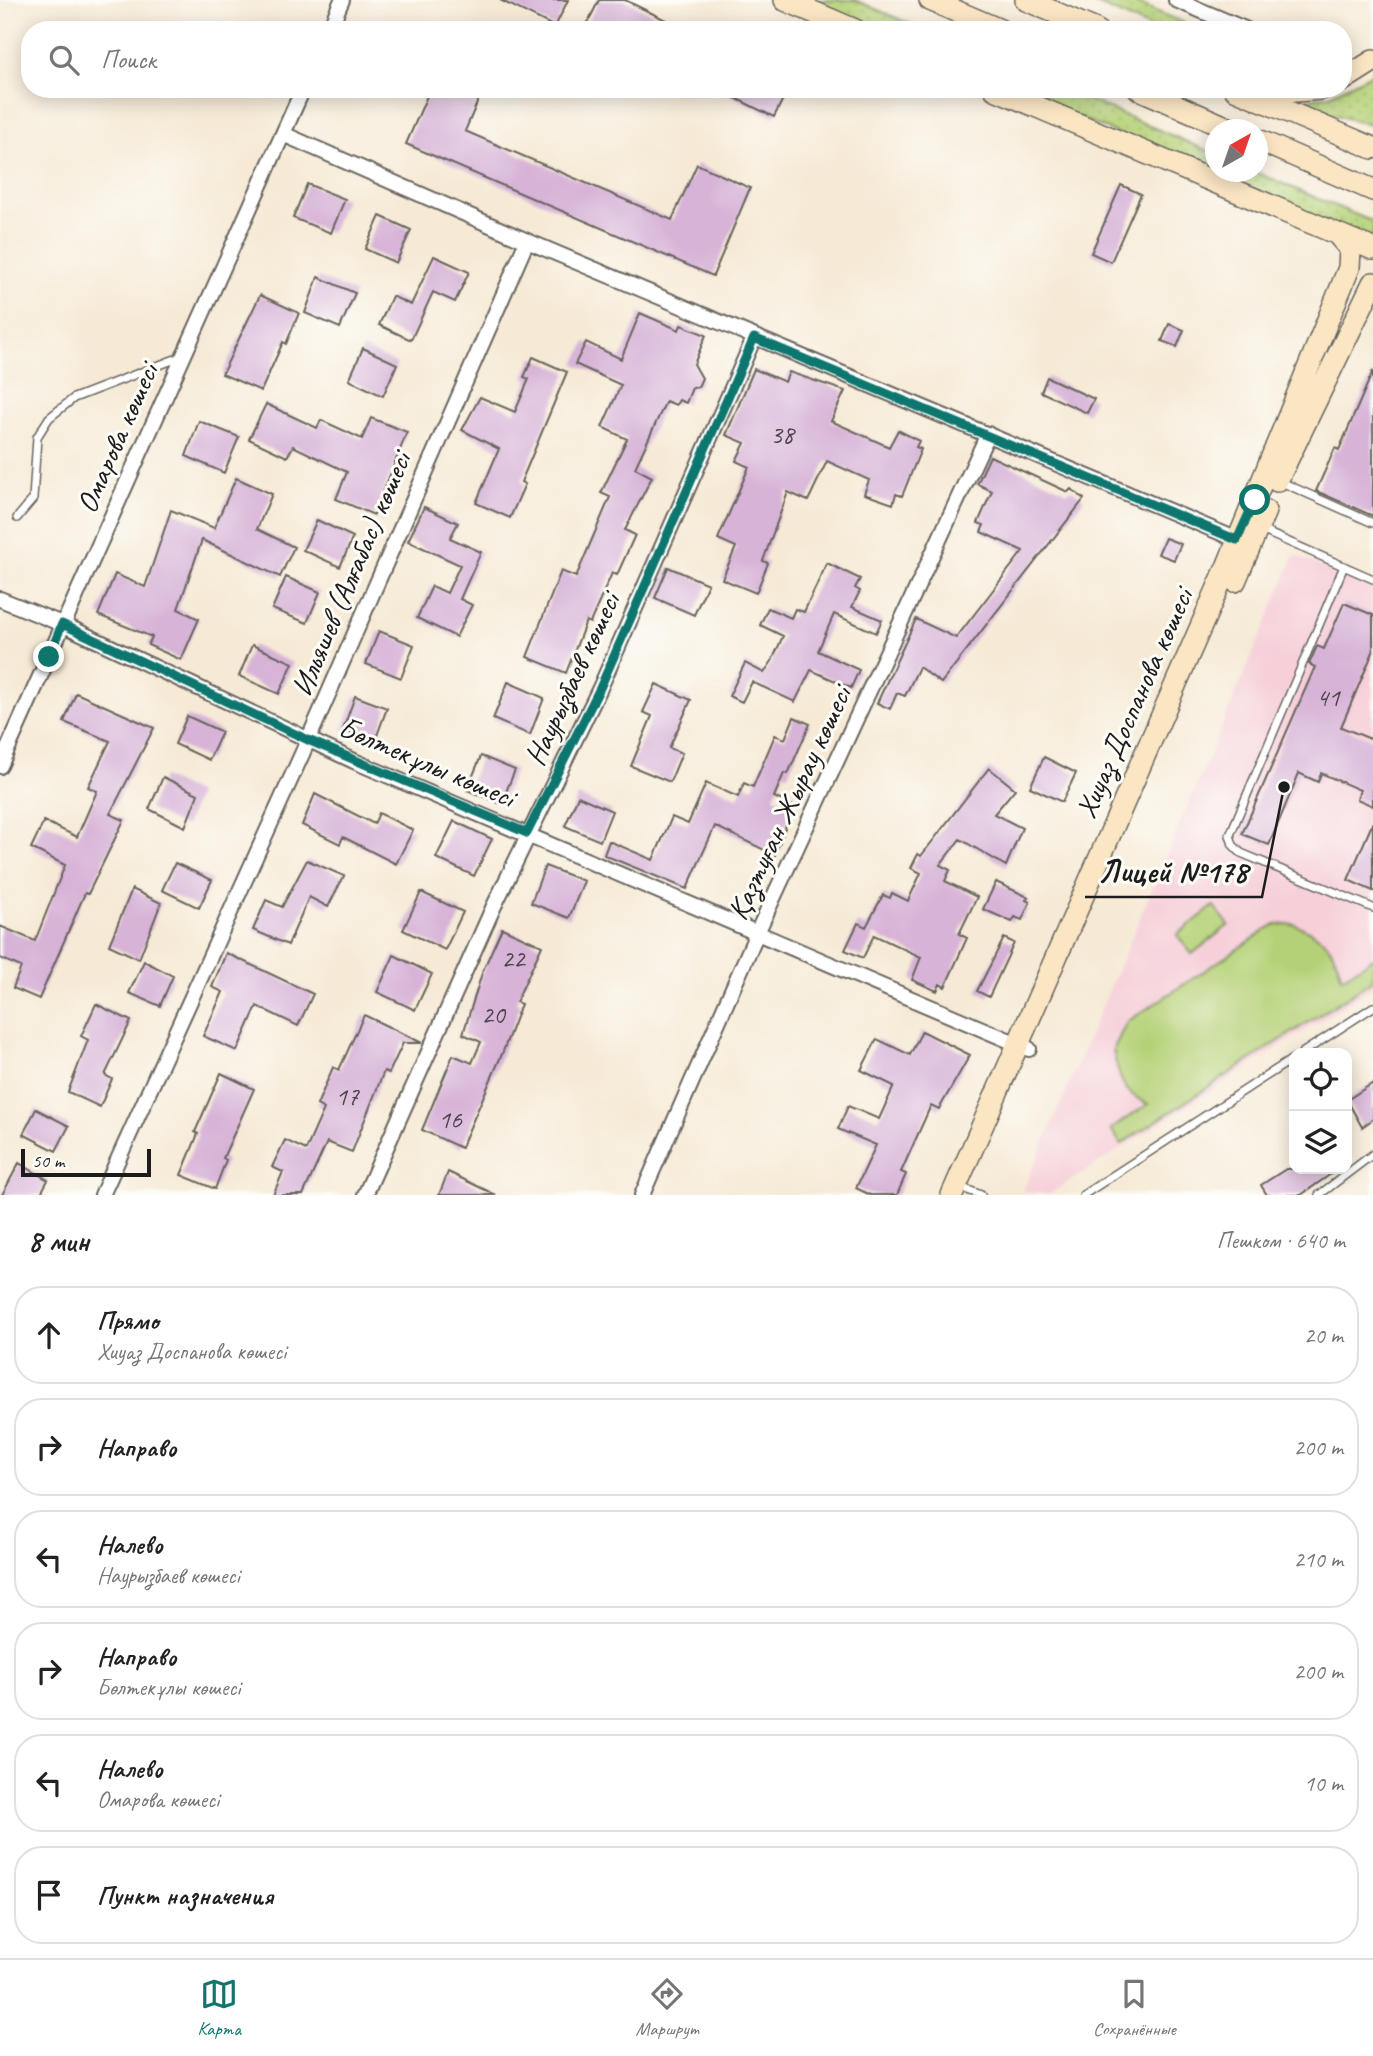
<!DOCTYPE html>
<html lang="ru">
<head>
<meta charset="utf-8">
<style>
  body { margin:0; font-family:Caveat,sans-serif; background:#f6f6f6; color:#222 }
  .controls { position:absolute; right:21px; bottom:21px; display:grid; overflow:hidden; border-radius:14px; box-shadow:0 4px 18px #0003 }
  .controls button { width:63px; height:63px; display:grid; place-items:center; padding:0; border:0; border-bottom:2px solid #e0e0e0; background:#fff; color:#222; font:35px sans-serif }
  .compass { position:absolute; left:1205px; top:119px; width:63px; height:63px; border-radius:50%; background:#fff; box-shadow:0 4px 18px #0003; rotate:40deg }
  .scale { position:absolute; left:21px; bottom:18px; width:130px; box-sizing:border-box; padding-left:7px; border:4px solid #1c1c1c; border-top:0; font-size:19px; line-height:24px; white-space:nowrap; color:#1c1c1c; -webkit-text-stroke:5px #fdfcf7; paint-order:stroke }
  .stop { position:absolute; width:21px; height:21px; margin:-16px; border:5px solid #0f766e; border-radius:50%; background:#fff }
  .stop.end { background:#0f766e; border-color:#fff; box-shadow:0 2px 7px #0008 }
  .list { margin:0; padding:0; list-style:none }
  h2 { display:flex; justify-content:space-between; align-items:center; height:91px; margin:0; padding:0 28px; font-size:30px }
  h2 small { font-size:23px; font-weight:400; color:#767676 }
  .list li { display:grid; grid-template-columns:46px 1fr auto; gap:21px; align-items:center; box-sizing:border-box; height:98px; margin:0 14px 14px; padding:0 14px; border:2px solid #e0e0e0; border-radius:28px }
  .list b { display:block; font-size:26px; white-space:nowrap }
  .list p { margin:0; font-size:23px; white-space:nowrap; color:#767676 }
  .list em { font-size:23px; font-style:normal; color:#767676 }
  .icon { flex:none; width:38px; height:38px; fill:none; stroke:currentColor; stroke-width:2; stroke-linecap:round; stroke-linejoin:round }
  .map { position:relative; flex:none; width:1373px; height:1195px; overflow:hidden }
  .search { position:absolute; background:#fff; box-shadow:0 4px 18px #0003; left:21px; right:21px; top:21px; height:77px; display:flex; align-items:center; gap:18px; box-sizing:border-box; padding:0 24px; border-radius:28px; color:#767676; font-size:26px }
  .sheet { height:763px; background:#fff }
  nav { display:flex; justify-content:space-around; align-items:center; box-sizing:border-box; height:98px; border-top:2px solid #e0e0e0; background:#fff; font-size:19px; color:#767676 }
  nav a { display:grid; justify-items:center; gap:4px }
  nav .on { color:#0f766e }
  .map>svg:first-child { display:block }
  .built { fill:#f6cfd9 }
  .grass { fill:url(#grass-dots); stroke:#68764a; stroke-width:2 }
  .pitch { fill:#b5d177; stroke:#68764a; stroke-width:2 }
  .building { fill:#d7b3d8 }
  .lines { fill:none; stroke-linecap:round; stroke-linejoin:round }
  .lane-casing { stroke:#68645d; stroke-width:10 }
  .street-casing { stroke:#68645d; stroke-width:18 }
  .secondary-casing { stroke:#68645d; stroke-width:24 }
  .lane { stroke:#fff; stroke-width:7 }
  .street { stroke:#fff; stroke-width:14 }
  .secondary { stroke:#fbe6c4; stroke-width:21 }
  .route { stroke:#0f766e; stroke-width:9 }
  .labels { text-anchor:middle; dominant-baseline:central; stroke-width:6; stroke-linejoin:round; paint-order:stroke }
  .number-label { font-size:26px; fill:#4b424b }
  .street-label { font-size:30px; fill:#1c1c1c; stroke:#fdfcf7 }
  .leader { fill:none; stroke:#1c1c1c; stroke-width:2.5 }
  .callout-dot { fill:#1c1c1c; stroke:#fdfcf7; stroke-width:2.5 }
  .callout-label { font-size:32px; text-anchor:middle; font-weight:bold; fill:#1c1c1c; stroke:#fdfcf7; stroke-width:6; stroke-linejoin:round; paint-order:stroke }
</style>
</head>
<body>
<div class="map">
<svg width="1373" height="1195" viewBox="0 0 1373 1195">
  <defs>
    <pattern id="grass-dots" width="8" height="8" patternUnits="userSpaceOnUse" patternTransform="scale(1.75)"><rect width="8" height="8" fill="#b5d177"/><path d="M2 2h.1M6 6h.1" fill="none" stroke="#9bb366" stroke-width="1.8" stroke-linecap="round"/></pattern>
  </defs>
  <rect width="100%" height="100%" fill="#fdfcf7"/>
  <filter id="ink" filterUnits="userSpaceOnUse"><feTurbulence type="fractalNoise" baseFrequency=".0143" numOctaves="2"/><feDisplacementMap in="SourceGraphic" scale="14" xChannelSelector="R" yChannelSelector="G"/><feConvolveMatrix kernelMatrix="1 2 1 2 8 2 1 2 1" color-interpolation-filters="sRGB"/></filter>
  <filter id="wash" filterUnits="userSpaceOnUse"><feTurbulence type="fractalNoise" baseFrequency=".00686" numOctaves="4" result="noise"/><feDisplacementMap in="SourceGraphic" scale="28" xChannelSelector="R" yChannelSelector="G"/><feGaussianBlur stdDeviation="1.57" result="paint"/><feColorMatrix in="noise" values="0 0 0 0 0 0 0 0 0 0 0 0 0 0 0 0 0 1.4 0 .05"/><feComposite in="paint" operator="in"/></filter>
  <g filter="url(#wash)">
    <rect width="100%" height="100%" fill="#f6ead6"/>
    <path class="built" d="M1295,555L1373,588V987L1048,1195L1023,1191Z"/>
    <path class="grass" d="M804,0H855L924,30H874Z
      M1087,0H1130L1201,30H1157Z
      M1373,73V126L1293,102L1330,95Z
      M1013,89H1063L1215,154L1216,172H1255L1373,222V243Z"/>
    <path class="pitch" d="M1214,906L1229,925L1192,954L1177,935Z
      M1294,924C1326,938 1333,944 1342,978L1373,958V980L1121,1144L1111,1129L1148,1104C1121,1093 1119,1076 1113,1050L1127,1022L1274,925Z"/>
    <g id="blocks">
      <path class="building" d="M500,0H568L555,27Z
        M599,0H625L686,30H584Z
        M430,89H483L465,131L672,220L697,164L750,188L713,276L406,144Z
        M717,89H788L774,117Z
        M307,184L345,199L331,233L293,218Z
        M1121,185L1141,194L1111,262L1091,253Z
        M380,216L411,230L396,263L365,249Z
        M434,256L469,272L455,302L433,292L411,340L379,325L392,296L411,305Z
        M318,277L355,293L340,328L305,313Z
        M260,295L299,313L286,344L283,342L261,391L222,374Z
        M640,313L679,330L681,325L706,335L694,364L702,378L698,387L692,388L686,403L679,400L676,405L666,401L635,468L652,477L625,530L635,535L617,575L612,573L590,623L586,621L566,673L527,657L561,571L576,577L610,497L601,493L627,439L602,427L621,385L575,364L586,342L621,359Z
        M1169,324L1184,330L1177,347L1162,341Z
        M363,348L397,364L383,396L349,380Z
        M533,357L567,372L521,482L525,484L510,518L476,503L499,449L462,430L480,397L515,412L529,379L524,377Z
        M754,369L785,382L789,372L845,391L831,421L889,447L898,430L919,441L916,447L921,449L902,496L896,494L893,504L864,494L869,480L827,461L808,501L788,492L763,561L768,563L756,593L722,579L736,547L718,539L749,467L736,461L745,443L726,435Z
        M1373,371V516L1316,491L1335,448L1339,450Z
        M1047,377L1094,399L1087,413L1041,392Z
        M266,404L317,428L321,420L362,439L371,418L407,432L374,515L336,499L347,472L293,446L287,457L249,439Z
        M199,421L239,437L224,473L186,456Z
        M990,456L1068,492L1071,489L1084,499L941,683L919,667L905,696L897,693L890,709L877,703L916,619L956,638L1023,551L981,532L984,525L978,523L992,491L977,484Z
        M236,478L272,494L257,529L294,547L280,577L202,540L178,609L199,619L181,660L148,645L152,637L98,615L115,574L145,587L171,510L214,528Z
        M424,507L458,523L450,538L481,552L460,599L472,605L456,637L417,618L432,586L447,593L460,565L408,541Z
        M317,520L353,537L340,567L303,550Z
        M1165,538L1181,544L1174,560L1158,554Z
        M827,563L860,579L855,588L860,591L852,607L882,620L876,633L834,614L818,651L859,670L851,688L811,670L795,702L752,682L742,702L729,696L745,663L764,673L772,661L783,636L760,625L768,608L791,618L795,609L804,612Z
        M668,567L708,584L694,615L655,598Z
        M286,577L320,592L307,623L272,609Z
        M1344,603L1373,615V652L1341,727L1373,740V806L1357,799L1360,790L1321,773L1318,782L1299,773L1269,845L1242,834L1315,667L1309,664L1317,646L1324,649Z
        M379,631L414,645L401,678L366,664Z
        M252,645L293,663L279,694L239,676Z
        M508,682L544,698L530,735L493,719Z
        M656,684L691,700L669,748L682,753L670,782L631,766L652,716L643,712Z
        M76,693L154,728L110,814L124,820L88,894L85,893L39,999L13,988L21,967L0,958V926L35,941L65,865L31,848L44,821L77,837L97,791L88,787L110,741L64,722Z
        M355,696L387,708L375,741L343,730Z
        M187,716L222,732L209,760L175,744Z
        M794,717L810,724L788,774L784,773L774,797L793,806L775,855L715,826L687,889L604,855L609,841L653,860L672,817L688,824L706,783L738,797L744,783L753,787L775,735L785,739Z
        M481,756L515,770L501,804L467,790Z
        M1044,757L1076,773L1062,802L1030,787Z
        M989,768L1015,789L994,814L1022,828L1006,866L960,839L940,865L950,870L945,881L977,897L959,934L967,938L945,987L940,984L937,991L912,980L921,957L874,935L863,958L845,950L858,923L866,927L883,895L890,898L892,893L908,901L921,873L911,868L918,854L921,856Z
        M163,777L198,794L185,827L149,809Z
        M315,794L374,824L379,813L413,830L396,864L343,837L340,844L302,825Z
        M578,796L612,811L600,841L565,826Z
        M454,821L492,839L474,876L436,858Z
        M1373,822V891L1348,880Z
        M307,860L344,876L328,907L309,897L288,945L253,930L266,900L282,907Z
        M175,863L212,880L199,908L162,890Z
        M545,866L584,881L569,918L531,903Z
        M996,882L1028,897L1026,900L1030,902L1022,920L1015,917L1012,922L983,909Z
        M132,889L161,903L139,959L109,945Z
        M421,892L463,912L445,950L403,930Z
        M502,928L542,946L516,1002L521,1004L502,1054L461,1148L422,1130L453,1055L472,1063L481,1042L463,1034L483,970Z
        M1004,938L1014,943L989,997L977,991Z
        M226,953L313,994L298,1026L257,1006L237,1051L203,1036L223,992L212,987Z
        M394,955L432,974L415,1010L377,992Z
        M144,961L173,976L160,1006L129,993Z
        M96,1004L131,1021L105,1075L112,1079L100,1107L68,1092L88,1040L81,1036Z
        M364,1015L422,1043H403L389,1073L384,1071L352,1152L327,1142L303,1195H273L283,1172L272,1167L285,1140L306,1150L324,1109L317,1105L333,1067L339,1070Z
        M922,1031L970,1055L939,1109L931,1105L901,1172L906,1174L897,1195H870L856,1188L876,1145L838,1129L848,1106L879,1119L894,1086L861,1070L877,1039L910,1055Z
        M221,1073L254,1089L223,1158L226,1160L215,1189L181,1175L198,1134L195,1132Z
        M1373,1083V1119L1362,1127L1347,1100Z
        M36,1109L69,1126L56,1151L23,1134Z
        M19,1163L48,1180L40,1195H2Z
        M1286,1169H1338L1301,1195H1267L1261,1185Z
        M448,1172L496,1195H439Z"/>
    </g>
  </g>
  <g filter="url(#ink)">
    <use href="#blocks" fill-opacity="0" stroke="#68645d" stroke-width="2"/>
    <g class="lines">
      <g class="lane-casing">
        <path id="lane" d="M1279,481L1373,523
          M17,518L33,499L37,437L49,418L74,398L183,356
          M1259,529L1373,579
          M1344,566L1230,835L1233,845L1241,853L1373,908
          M1302,1053L1373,1007
          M960,1187L981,1195
          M1083,1195L1294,1058
          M1319,1195L1373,1154"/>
      </g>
      <g class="street-casing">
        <path id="street" d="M1176,0L1247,30
          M329,30L342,0
          M283,134L527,241L1245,543
          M0,599L62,624L354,761L1029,1049
          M0,766L303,89
          M102,1195L302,754L527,241
          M365,1195L493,908L600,688L754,338
          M642,1195L757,933L988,434"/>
      </g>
      <g class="secondary-casing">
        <path id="secondary" d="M785,0L855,30
          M930,0L1000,30
          M1026,0L1096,30
          M1343,80L1373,61
          M995,89L1373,249
          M1139,89L1233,130
          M1235,89L1373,148
          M1254,89L1271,93L1321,89
          M1258,140L1373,190
          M1277,481L1373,283
          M1235,581L1265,511
          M952,1195L1227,567L1349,268L1350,249L1338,235"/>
      </g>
      <use href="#lane" class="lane"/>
      <use href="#street" class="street"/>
      <use href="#secondary" class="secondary"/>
    </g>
  </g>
  <g class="lines" filter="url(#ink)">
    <path class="route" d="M49,657L62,624L308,740L527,833L600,688L754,338L1237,540L1255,500"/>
  </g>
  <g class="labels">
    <g class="number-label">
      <text x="782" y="434">38</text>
      <text x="1328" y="697">41</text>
      <text x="513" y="958">22</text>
      <text x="493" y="1014">20</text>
      <text x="347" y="1096">17</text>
      <text x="450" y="1119">16</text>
    </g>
    <g class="street-label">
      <text transform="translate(117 438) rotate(-66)">Омарова көшесі</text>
      <text transform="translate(351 574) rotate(-67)">Ильяшев (Алғабас) көшесі</text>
      <text transform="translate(572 679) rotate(-65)">Наурызбаев көшесі</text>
      <text transform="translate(1134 703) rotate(-66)">Хиуаз Доспанова көшесі</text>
      <text transform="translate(427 762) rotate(23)">Бөлтекұлы көшесі</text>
      <text transform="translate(789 803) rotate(-65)">Қазтуған Жырау көшесі</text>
    </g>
  </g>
  <path class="leader" d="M1284 787L1262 897H1085"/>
  <circle class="callout-dot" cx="1284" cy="787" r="7"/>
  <g class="callout-label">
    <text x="1173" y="882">Лицей №178</text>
  </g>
</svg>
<div class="controls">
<button><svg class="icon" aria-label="locate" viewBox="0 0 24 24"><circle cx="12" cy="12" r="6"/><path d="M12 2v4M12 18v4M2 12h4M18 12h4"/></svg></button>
<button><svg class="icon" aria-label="layers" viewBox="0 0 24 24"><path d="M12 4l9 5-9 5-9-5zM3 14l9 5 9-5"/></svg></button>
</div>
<svg class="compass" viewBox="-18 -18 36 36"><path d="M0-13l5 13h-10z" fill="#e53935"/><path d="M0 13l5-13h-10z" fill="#767676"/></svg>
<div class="scale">50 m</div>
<div class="stop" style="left:1255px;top:500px"></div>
<div class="stop end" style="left:49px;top:657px"></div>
<div class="search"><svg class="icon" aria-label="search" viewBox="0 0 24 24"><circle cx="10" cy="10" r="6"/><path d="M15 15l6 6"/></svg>Поиск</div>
</div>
<section class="sheet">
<h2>8 мин<small>Пешком · 640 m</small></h2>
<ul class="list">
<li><svg class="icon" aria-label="ahead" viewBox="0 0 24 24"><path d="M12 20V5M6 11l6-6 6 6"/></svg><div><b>Прямо</b><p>Хиуаз Доспанова көшесі</p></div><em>20 m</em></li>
<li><svg class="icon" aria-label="right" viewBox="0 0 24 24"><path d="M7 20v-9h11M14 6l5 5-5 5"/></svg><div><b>Направо</b></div><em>200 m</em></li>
<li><svg class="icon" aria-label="left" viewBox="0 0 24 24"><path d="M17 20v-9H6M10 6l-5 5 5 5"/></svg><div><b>Налево</b><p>Наурызбаев көшесі</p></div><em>210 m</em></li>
<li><svg class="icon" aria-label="right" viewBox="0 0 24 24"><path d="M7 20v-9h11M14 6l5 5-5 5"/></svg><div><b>Направо</b><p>Бөлтекұлы көшесі</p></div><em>200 m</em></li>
<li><svg class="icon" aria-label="left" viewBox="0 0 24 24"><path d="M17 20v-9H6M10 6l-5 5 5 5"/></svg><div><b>Налево</b><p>Омарова көшесі</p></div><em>10 m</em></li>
<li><svg class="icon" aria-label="arrive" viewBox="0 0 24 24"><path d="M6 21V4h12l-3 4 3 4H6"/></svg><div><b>Пункт назначения</b></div></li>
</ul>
</section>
<nav>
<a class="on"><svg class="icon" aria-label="map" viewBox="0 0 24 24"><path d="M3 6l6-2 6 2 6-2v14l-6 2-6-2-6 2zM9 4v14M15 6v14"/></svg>Карта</a>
<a><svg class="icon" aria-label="directions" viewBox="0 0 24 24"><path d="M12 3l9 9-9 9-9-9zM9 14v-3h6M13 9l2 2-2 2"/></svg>Маршрут</a>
<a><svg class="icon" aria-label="saved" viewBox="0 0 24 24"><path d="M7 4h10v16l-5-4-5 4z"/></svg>Сохранённые</a>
</nav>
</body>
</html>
